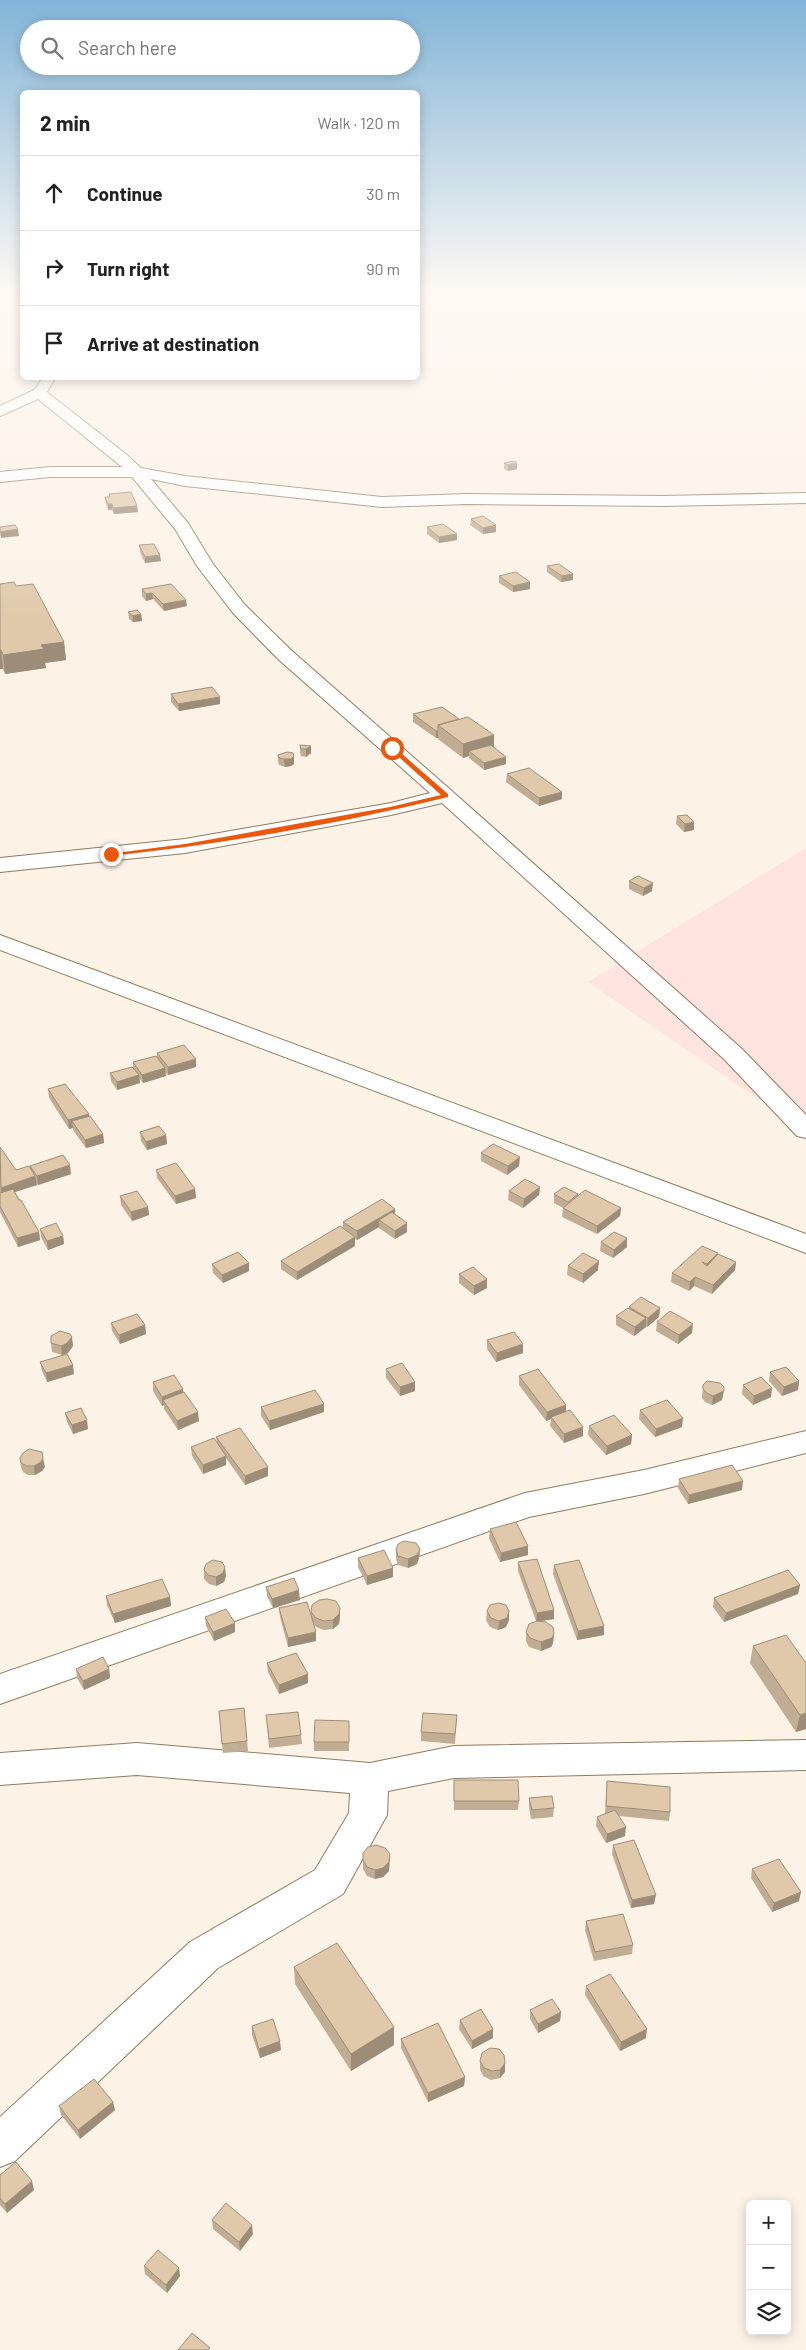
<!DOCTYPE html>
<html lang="en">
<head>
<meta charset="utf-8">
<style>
  body { margin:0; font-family:Barlow,sans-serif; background:#f2f2f2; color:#222 }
  .controls { position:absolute; right:15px; bottom:15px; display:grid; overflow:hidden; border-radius:8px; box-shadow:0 2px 12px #0003 }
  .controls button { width:45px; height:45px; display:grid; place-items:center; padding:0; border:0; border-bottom:1px solid #e0e0e0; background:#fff; color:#222; font:25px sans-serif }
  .stop { position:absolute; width:15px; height:15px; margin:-11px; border:4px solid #ea580c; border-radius:50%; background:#fff }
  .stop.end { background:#ea580c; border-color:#fff; box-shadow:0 1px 5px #0008 }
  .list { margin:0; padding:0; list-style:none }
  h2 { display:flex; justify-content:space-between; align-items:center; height:65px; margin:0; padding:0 20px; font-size:21px }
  h2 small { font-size:16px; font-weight:400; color:#767676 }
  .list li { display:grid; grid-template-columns:32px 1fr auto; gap:15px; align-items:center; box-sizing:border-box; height:75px; padding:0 20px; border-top:1px solid #e0e0e0 }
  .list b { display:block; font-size:19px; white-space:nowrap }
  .list em { font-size:16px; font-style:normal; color:#767676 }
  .icon { flex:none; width:28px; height:28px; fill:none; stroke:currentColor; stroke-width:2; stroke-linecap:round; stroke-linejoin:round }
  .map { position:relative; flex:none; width:806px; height:2350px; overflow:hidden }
  .search { position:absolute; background:#fff; box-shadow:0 2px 12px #0003; left:20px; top:20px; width:400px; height:55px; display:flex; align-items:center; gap:12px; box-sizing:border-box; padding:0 18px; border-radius:28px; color:#767676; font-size:19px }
  .panel { position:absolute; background:#fff; box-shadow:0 2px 12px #0003; left:20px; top:90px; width:400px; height:290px; border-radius:8px }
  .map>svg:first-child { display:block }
  .education { fill:#fee3df }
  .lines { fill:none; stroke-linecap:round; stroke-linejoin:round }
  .minor-casing { stroke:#917b5f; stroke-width:2 }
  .major-casing { stroke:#917b5f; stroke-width:2 }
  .minor { fill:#fff; fill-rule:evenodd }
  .major { fill:#fff; fill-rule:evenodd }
  .wall { fill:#c1ad93 }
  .shaded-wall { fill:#9d8d78 }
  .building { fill:#e0c9ab; stroke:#9d8d78 }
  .route { fill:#ea580c }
</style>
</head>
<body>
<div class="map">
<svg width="806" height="2350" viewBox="0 0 806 2350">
  <rect width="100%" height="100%" fill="#fcf2e6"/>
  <path class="education" d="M806,848V1132L588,982Z"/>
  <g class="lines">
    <g class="minor-casing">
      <path id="minor" d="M43,378H55L47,392L127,455L141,468L185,476L382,497L466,494L662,496L806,493V503L662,506L466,504L382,507L185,486L151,479L188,523L213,564L245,605L292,651L453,792L742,1049L806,1115V1138L797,1136L724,1059L442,803L391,815L185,853L0,872V858L185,839L391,803L430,793L278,659L233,613L197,566L175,529L132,477H50L0,482V472L50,467H122L38,399L0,416V406L34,390Z
        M806,1431V1453L644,1494L529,1517L0,1704V1674L525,1493L644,1470Z
        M806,1740V1770L454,1778L388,1791L387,1815L343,1894L218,1968L15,2161L0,2167V2117L190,1942L315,1870L349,1813L350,1793L137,1775L0,1785V1753L137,1743L370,1763L454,1746Z"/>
    </g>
    <g class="major-casing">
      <path id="major" d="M0,935L806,1234V1253L0,950Z"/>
    </g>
    <use href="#minor" class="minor"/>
    <use href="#major" class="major"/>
  </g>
  <path class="wall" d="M504,463L517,469L508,471L504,469Z
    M109,494L137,506L138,512L114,514L112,510H108L106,504L105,497H109Z
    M471,519L496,525V532L483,534L470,525Z
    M427,527L457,534V540L439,543L427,534Z
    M139,545L161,561L145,563L140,552Z
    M547,566L573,574V580L561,582L547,572Z
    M499,576L530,582V589L513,592L499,583Z
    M0,584L16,586L64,642L66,660L45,663L46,668L5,674L3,669H0Z
    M171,584L187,606L164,611L153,599L146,601L142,596V589Z
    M128,612L141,614L142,621L133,622L129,619Z
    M171,694L220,704L179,711L171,702Z
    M413,714L494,748L506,764L484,770L469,758V756L463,758L438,739V738H436L413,722Z
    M300,745L311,753L306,757L301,756L300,752Z
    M278,755L294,764L291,766L285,767L279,765L278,762Z
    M507,774L562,799L539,806L506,782Z
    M677,816L694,830L684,832L676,824Z
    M629,881L652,891L643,896L629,889Z
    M157,1053L196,1059V1067L168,1075L165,1072L166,1076L143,1083L139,1078L140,1083L117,1090L111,1081L110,1073L133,1068V1062L157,1058Z
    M48,1089L89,1114V1116L103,1134L104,1143L86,1148L73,1130V1128L69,1129L49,1098Z
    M140,1132L166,1135L167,1144L147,1150L141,1141Z
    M0,1147L16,1170L30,1168V1166L71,1174L38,1185L36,1182L37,1185L15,1192L39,1232L40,1240L18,1247L0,1212Z
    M481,1153L519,1166L507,1175L481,1161Z
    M156,1170L195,1189L196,1198L176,1204L157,1178Z
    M540,1187L539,1195L523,1208L508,1200L509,1191Z
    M554,1194H578V1196L621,1208L620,1216L597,1234L562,1217L563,1208L554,1203Z
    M120,1196L148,1207L149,1215L132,1221L121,1205Z
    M395,1215L407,1232L395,1239L379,1228V1227L357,1240L355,1239V1246L297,1280L281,1269V1261L343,1229V1222Z
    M40,1229L63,1236L64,1244L48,1250L41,1237Z
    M601,1242L627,1247L613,1258L600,1251Z
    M718,1253L717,1255L736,1262L735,1270L712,1294L694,1286L689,1291L671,1282L672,1273Z
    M249,1263V1271L223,1283L213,1273L212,1264Z
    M568,1266L598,1270L583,1283L567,1275Z
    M459,1274L487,1288L474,1295L459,1283Z
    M629,1307L660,1308L659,1317L647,1327L646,1326V1327L634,1336L616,1325V1316L629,1309Z
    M657,1322L692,1333L678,1344L656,1331Z
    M111,1323L145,1325L146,1334L120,1344L112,1331Z
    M487,1340L523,1344V1353L496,1362L487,1349Z
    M51,1343L73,1346L68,1353L62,1355L52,1352Z
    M40,1362L74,1374L47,1382L42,1371Z
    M386,1369L415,1391L400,1396L386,1378Z
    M770,1372L799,1381L798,1390L782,1396L769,1381Z
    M519,1376L566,1405V1412L583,1427V1436L564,1443L550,1426L551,1419L546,1421L519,1385Z
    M153,1382L184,1392L199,1421L178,1430L164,1409V1405L162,1406L153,1391Z
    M703,1385L722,1400L712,1405L705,1402L702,1398Z
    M743,1385L771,1397L753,1405L742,1394Z
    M324,1404V1412L270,1430L261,1416V1407Z
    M640,1410L682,1427L655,1437L639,1419Z
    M65,1413L88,1429L73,1434L67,1422Z
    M589,1426L632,1435L631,1444L606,1455L588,1435Z
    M216,1437L268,1467V1476L245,1485L226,1458V1465L203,1474L192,1456L191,1447L217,1443Z
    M20,1458L45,1467L42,1471L35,1475H28L23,1472L21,1467Z
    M679,1479L742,1490L688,1504L678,1488Z
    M490,1529L528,1555L500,1562L489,1538Z
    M420,1549L419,1558L417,1564L408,1568L398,1565L396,1559V1550Z
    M358,1558L393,1577L367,1585L358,1567Z
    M518,1562L554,1619L540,1621L554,1634L553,1643L551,1647L541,1651L529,1647L526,1641V1632L536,1621L518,1571Z
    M554,1565L604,1635L577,1640L553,1574Z
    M204,1570L226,1576L224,1582L216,1586L209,1584L204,1579Z
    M800,1585L798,1594L724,1622L713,1607L714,1598Z
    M266,1587L300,1600L273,1608L267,1596Z
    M106,1596L170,1597L171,1606L115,1623L107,1605Z
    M279,1608L311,1617V1612L340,1608V1617L339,1624L333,1629L324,1630L316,1627L313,1623L316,1641L288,1647L280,1617Z
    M487,1611H509V1620L506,1627L498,1630L490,1627L486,1620Z
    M205,1617L235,1632L214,1641L206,1626Z
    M753,1646L806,1663V1729L796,1732L750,1663Z
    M267,1663L308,1683L279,1694L268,1672Z
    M76,1669H109L110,1678L84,1690L77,1678Z
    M244,1708L248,1751L223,1753L219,1711Z
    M457,1715L455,1744L421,1741V1732Z
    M267,1724L301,1735L302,1744L269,1748Z
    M349,1730V1751H314V1742Z
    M454,1780L519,1801L518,1810H454Z
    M607,1781L670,1812L669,1821L619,1816L625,1836L606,1843L596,1826L597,1817L605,1814Z
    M529,1798L554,1808L553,1817L531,1819L529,1807Z
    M613,1845L654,1904L631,1908L612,1854Z
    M363,1853L390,1854L389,1871L383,1877L375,1879L367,1876L363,1869Z
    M752,1869L799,1901L772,1912L751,1878Z
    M586,1921L633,1945L632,1954L594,1961L585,1930Z
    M294,1967L394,2045L351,2071L295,1984Z
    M586,1986L646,2038L620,2051L585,1995Z
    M530,2010L561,2012L560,2021L538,2033L530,2019Z
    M460,2020L493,2038L472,2049L459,2029Z
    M252,2026L281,2050L260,2058L252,2035Z
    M401,2039L465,2077L464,2086L428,2102L401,2048Z
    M480,2061L505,2063V2072L500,2078L491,2080L483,2076L480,2069Z
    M113,2102L115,2110L80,2139L61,2115L59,2106Z
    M0,2175L34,2190L7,2213L0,2205Z
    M212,2220L253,2234L240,2251L213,2229Z
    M144,2266L180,2276L167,2293L145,2274Z"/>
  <path class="shaded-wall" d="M517,463V469L508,471V465Z
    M108,504H112V510H108Z
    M137,506L138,512L114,514L113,508Z
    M496,525V532L483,534V528Z
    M18,529L19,536L1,538L0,532Z
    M457,534V540L439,543V537Z
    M160,555L161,561L145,563V557Z
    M573,574V580L561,582L562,576Z
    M530,582V589L513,592V586Z
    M152,593L153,599L146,601V594Z
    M186,600L187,606L164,611L163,604Z
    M141,614L142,621L133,622V616Z
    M64,642L66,660L45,663L46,668L5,674L3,655L41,645Z
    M0,650H1L3,669H0Z
    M220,697V704L179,711L178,704Z
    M436,731H438V738H436Z
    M494,735V749L469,751V756L463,758V744Z
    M311,746V753L306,757V749Z
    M294,756V764L291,766L285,767L284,759Z
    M506,757V764L484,770V763Z
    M562,792V799L539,806V798Z
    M694,822V830L684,832L685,824Z
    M653,883L652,891L643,896L644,888Z
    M196,1059V1067L168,1075V1067Z
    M165,1068L166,1076L143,1083L142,1075Z
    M139,1075L140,1083L117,1090V1082Z
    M89,1114L90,1122L72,1121L73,1128L69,1129L68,1120Z
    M103,1134L104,1143L86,1148L85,1140Z
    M166,1135L167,1144L147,1150L146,1142Z
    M520,1157L519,1166L507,1175L508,1166Z
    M70,1165L71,1174L38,1185L37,1176Z
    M35,1176L37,1185L2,1196L1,1188Z
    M540,1187L539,1195L523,1208L524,1199Z
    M195,1189L196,1198L176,1204L175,1196Z
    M148,1207L149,1215L132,1221L131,1212Z
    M621,1208L620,1216L597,1234V1226Z
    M395,1209V1218L379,1220V1227L357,1240V1231Z
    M407,1223V1232L395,1239V1231Z
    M39,1232L40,1240L18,1247L17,1238Z
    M63,1236L64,1244L48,1250L47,1241Z
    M355,1237V1246L297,1280V1272Z
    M627,1238V1247L613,1258L614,1250Z
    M718,1253L717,1262L706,1273L707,1264Z
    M599,1261L598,1270L583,1283V1274Z
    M736,1262L735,1270L712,1294L713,1285Z
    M249,1263V1271L223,1283L222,1275Z
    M695,1277L694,1286L689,1291L690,1282Z
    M487,1279V1288L474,1295V1286Z
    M660,1308L659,1317L647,1327L648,1318Z
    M646,1318V1327L634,1336L635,1327Z
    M693,1324L692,1333L678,1344L679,1335Z
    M145,1325L146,1334L120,1344L119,1335Z
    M72,1337L73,1346L68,1353L62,1355L61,1346Z
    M523,1344V1353L496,1362L497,1353Z
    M73,1365L74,1374L47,1382L46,1373Z
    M799,1381L798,1390L782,1396L784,1387Z
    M415,1382V1391L400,1396V1387Z
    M772,1388L771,1397L753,1405L754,1396Z
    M183,1389L184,1398L163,1400L164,1405L162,1406V1397Z
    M724,1391L722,1400L712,1405L713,1396Z
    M324,1404V1412L270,1430L269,1421Z
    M566,1405V1413L551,1417V1419L546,1421L547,1412Z
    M198,1412L199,1421L178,1430L177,1421Z
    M683,1418L682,1427L655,1437L656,1429Z
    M87,1420L88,1429L73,1434L72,1425Z
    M583,1427V1436L564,1443V1434Z
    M632,1435L631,1444L606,1455L607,1446Z
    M226,1456V1465L203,1474V1465Z
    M43,1458L45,1467L42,1471L35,1475L34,1466Z
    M268,1467V1476L245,1485V1476Z
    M743,1481L742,1490L688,1504L689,1495Z
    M528,1546V1555L500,1562L501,1553Z
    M420,1549L419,1558L417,1564L408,1568V1559Z
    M225,1567L226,1576L224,1582L216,1586V1577Z
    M393,1568V1577L367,1585V1576Z
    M800,1585L798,1594L724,1622L726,1613Z
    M299,1590L300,1600L273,1608L272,1599Z
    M170,1597L171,1606L115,1623L113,1614Z
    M340,1608V1617L339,1624L333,1629V1620Z
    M554,1610V1619L536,1622L537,1613Z
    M509,1611V1620L506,1627L498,1630L499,1621Z
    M235,1623V1632L214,1641L213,1632Z
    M604,1626V1635L577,1640L578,1631Z
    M316,1632V1641L288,1647V1638Z
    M554,1634L553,1643L551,1647L541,1651V1642Z
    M109,1669L110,1678L84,1690L83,1681Z
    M308,1674V1683L279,1694V1685Z
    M806,1713V1729L796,1732L800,1715Z
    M626,1827L625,1836L606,1843L607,1834Z
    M390,1854L389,1871L383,1877L375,1879V1870Z
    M801,1892L799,1901L772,1912L774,1903Z
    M656,1895L654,1904L631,1908L632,1900Z
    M561,2012L560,2021L538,2033V2024Z
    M394,2027V2045L351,2071V2054Z
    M493,2029V2038L472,2049V2041Z
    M647,2029L646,2038L620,2051L621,2042Z
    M280,2041L281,2050L260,2058L259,2049Z
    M505,2063V2072L500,2078V2070Z
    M465,2077L464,2086L428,2102V2093Z
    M113,2102L115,2110L80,2139L78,2130Z
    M32,2181L34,2190L7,2213L5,2204Z
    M252,2225L253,2234L240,2251L239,2242Z
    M179,2268L180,2276L167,2293L166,2285Z"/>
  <path class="building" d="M514,461L517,463L508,465L504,463Z
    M131,492L137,506L113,508L112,504H108L105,497H110L109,494Z
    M483,516L496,525L483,528L471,519Z
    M443,524L457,534L439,537L427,527Z
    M15,525L18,529L0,532V527Z
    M154,544L160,555L145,557L139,545Z
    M559,564L573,574L562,576L547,566Z
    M516,572L530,582L513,586L499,576Z
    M14,582L16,586L33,584L64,642L41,645L44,649L3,655L1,650H0V584Z
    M171,584L186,600L163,604L152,593L146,594L142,589Z
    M137,610L141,614L133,616L128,612Z
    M212,687L220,697L178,704L171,694Z
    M442,707L459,719L438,725V731H436L413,714Z
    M468,717L494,735L463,744L438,725Z
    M300,745L311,746L306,749H301Z
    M491,745L506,757L484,763L469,751Z
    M287,752L293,753L294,756L291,759H284L279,758L278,755Z
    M529,768L562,792L539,798L507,774Z
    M687,815L694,822L685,824L677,816Z
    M638,876L653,883L644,888L629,881Z
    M184,1045L196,1059L168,1067L157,1053Z
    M156,1056L165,1068L142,1075L133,1062Z
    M132,1067L139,1075L117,1082L110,1073Z
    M65,1084L89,1114L68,1120L48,1089Z
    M90,1116L103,1134L85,1140L72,1121Z
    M159,1126L166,1135L146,1142L140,1132Z
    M493,1144L520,1157L508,1166L481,1153Z
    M0,1147L16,1170L29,1166L35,1176L1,1188Z
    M63,1155L70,1165L37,1176L30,1166Z
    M176,1163L195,1189L175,1196L156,1170Z
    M525,1179L540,1187L524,1199L509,1191Z
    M564,1187L578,1194L568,1202L554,1194Z
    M13,1189L19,1200H21L39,1232L17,1238L0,1206V1193Z
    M585,1190L621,1208L597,1226L563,1208Z
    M137,1191L148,1207L131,1212L120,1196Z
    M382,1199L395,1209L357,1231L343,1222Z
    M392,1212L407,1223L395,1231L379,1220Z
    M56,1223L63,1236L47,1241L40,1229Z
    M340,1226L355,1237L297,1272L281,1261Z
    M614,1232L627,1238L614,1250L601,1242Z
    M702,1246L718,1253L707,1264L702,1262L707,1266L718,1254L736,1262L713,1285L695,1277L690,1282L672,1273Z
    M238,1252L249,1263L222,1275L212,1264Z
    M583,1253L599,1261L583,1274L568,1266Z
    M473,1267L487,1279L474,1286L459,1274Z
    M641,1297L660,1308L648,1318L629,1307Z
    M628,1308L646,1318L635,1327L616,1316Z
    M670,1311L693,1324L679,1335L657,1322Z
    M137,1314L145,1325L119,1335L111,1323Z
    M60,1331L70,1334L72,1337L66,1344L61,1346L51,1343V1336Z
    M514,1332L523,1344L497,1353L487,1340Z
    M67,1354L73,1365L46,1373L40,1362Z
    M402,1363L415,1382L400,1387L386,1369Z
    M786,1367L799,1381L784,1387L770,1372Z
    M538,1369L566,1405L547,1412L519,1376Z
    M174,1375L183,1389L162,1397L153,1382Z
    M761,1377L772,1388L754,1396L743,1385Z
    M707,1381L720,1383L724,1387V1391L713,1396L707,1393L703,1389V1385Z
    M315,1390L324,1404L269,1421L261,1407Z
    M184,1392L198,1412L177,1421L163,1400Z
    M667,1400L683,1418L656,1429L640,1410Z
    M81,1408L87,1420L72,1425L65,1413Z
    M570,1410L583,1427L564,1434L551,1417Z
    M614,1415L632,1435L607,1446L589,1426Z
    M240,1428L268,1467L245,1476L216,1437Z
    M214,1438L226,1456L203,1465L191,1447Z
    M29,1449L42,1452L43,1458L41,1462L34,1466H27L21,1463L20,1458L23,1453Z
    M732,1465L743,1481L689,1495L679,1479Z
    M516,1522L528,1546L501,1553L490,1529Z
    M404,1541L416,1543L420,1549L417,1555L408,1559L398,1556L396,1550L398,1544Z
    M384,1550L393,1568L367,1576L358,1558Z
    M537,1559L554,1610L537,1613L518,1562Z
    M213,1560L222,1562L225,1567L223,1573L216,1577L208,1575L204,1570L206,1564Z
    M579,1560L604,1626L578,1631L554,1565Z
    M788,1570L800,1585L726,1613L714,1598Z
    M294,1578L299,1590L272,1599L266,1587Z
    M162,1579L170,1597L113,1614L106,1596Z
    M327,1599L336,1601L340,1608L339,1614L333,1620L324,1621L316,1618L311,1612L312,1605L319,1600Z
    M307,1602L316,1632L288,1638L279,1608Z
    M498,1603L506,1605L509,1611L507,1618L499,1621L491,1618L487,1611L490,1605Z
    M226,1609L235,1623L213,1632L205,1617Z
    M537,1621L546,1622L553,1627L554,1634L552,1638L541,1642L530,1638L526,1632L529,1624Z
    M786,1635L806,1663V1713L800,1715L753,1646Z
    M296,1653L308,1674L279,1685L267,1663Z
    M103,1657L109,1669L83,1681L76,1669Z
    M244,1708L247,1741L222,1744L219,1711Z
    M298,1712L301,1735L269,1739L266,1715Z
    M423,1713L457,1715L455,1734L421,1732Z
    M315,1720L349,1721V1742H314Z
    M454,1780H518L519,1801H454Z
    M607,1781L670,1787V1812L606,1806Z
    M552,1796L554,1808L532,1810L529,1798Z
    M615,1810L626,1827L607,1834L597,1817Z
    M634,1840L656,1895L632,1900L613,1845Z
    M376,1845L385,1848L390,1854L389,1862L383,1868L375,1870L367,1867L363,1860V1853L368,1847Z
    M779,1859L801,1892L774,1903L752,1869Z
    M623,1914L633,1945L595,1952L586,1921Z
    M337,1943L394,2027L351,2054L294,1967Z
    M610,1974L647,2029L621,2042L586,1986Z
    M552,1999L561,2012L538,2024L530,2010Z
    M481,2009L493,2029L472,2041L460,2020Z
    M273,2019L280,2041L259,2049L252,2026Z
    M438,2023L465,2077L428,2093L401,2039Z
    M490,2048L499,2049L504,2055L505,2063L500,2070L492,2071L484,2068L480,2061L482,2053Z
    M94,2079L113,2102L78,2130L59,2106Z
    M16,2162L32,2181L5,2204L0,2198V2175Z
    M226,2203L252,2225L239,2242L212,2220Z
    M158,2250L179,2268L166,2285L144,2266Z
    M192,2333L210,2348L208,2350H178Z"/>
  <linearGradient id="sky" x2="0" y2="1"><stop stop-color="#82b4d7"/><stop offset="0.47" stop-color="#fef9f4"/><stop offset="1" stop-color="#fef9f4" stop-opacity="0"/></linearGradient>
  <rect width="806" height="618" fill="url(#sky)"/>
  <path class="route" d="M390,747H394L448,794V797C338,824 224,844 111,856L108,854L185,844L390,807L441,795L390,749Z"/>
</svg>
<div class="controls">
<button>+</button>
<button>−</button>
<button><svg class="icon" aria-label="layers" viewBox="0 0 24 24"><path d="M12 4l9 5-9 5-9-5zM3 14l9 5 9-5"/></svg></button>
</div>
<div class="stop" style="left:392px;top:748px"></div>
<div class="stop end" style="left:111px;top:854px"></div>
<div class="search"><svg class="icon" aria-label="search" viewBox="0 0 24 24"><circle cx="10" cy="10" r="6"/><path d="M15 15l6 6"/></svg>Search here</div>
<section class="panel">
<h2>2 min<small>Walk · 120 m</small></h2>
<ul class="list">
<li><svg class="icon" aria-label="ahead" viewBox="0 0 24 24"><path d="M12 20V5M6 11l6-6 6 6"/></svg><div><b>Continue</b></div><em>30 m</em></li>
<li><svg class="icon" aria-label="right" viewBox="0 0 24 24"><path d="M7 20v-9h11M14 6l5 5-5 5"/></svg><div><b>Turn right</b></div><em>90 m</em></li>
<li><svg class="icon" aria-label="arrive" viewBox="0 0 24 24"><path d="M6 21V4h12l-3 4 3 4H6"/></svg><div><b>Arrive at destination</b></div></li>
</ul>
</section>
</div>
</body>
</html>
